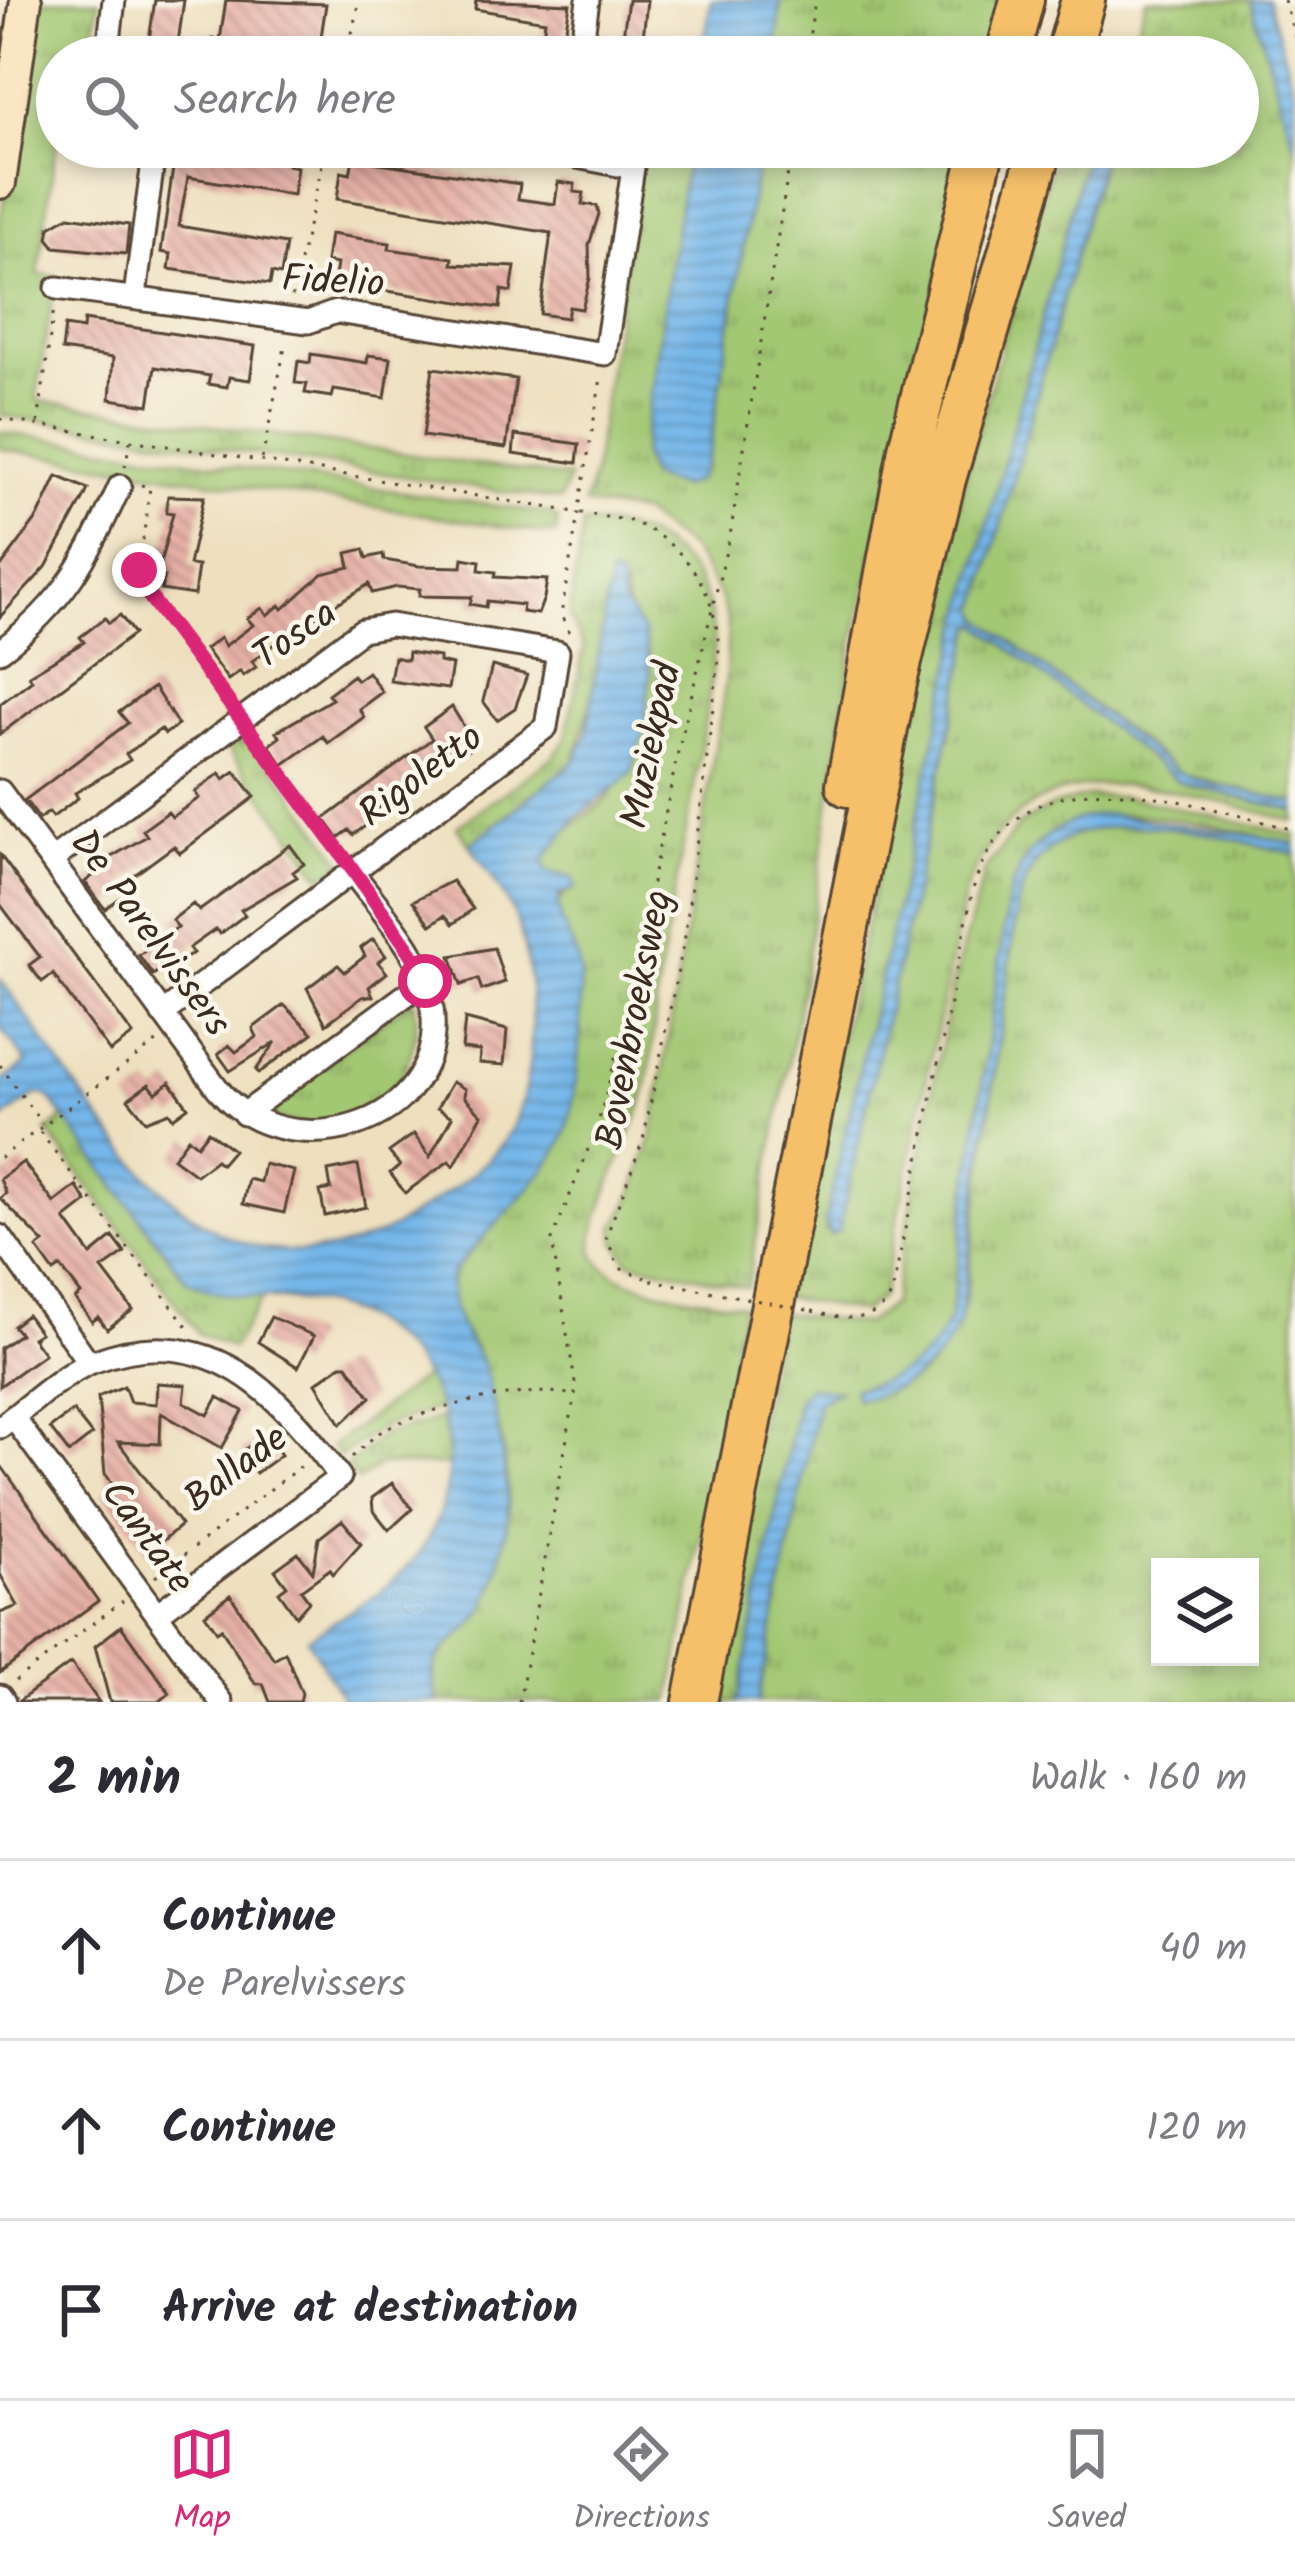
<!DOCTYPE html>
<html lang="en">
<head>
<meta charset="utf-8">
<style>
  body { margin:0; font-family:Kalam,sans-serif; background:#f2f2f3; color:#2b2b33 }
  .controls { position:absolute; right:36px; bottom:36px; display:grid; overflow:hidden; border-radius:0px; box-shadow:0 6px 18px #0003 }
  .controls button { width:108px; height:108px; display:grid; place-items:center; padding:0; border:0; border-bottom:3px solid #e1e1e2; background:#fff; color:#2b2b33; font:60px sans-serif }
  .stop { position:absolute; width:36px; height:36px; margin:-27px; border:9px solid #db2777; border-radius:50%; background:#fff }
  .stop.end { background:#db2777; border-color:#fff; box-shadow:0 3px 12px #0008 }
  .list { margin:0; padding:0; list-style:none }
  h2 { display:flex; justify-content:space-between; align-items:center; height:156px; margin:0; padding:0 48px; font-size:51px }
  h2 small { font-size:39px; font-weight:400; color:#7c7c81 }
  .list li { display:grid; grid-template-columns:78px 1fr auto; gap:36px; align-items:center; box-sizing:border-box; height:180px; padding:0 48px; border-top:3px solid #e1e1e2 }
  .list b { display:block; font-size:45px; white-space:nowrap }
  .list p { margin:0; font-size:39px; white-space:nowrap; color:#7c7c81 }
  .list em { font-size:39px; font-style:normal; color:#7c7c81 }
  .icon { flex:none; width:66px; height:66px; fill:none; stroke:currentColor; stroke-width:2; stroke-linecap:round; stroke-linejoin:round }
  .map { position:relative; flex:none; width:1295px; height:1702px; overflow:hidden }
  .search { position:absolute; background:#fff; box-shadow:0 6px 18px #0003; left:36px; right:36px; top:36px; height:132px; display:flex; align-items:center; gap:30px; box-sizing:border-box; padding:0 42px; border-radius:66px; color:#7c7c81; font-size:45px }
  .sheet { height:696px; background:#fff }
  nav { display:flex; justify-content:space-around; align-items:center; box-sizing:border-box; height:168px; border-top:3px solid #e1e1e2; background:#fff; font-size:33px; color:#7c7c81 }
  nav a { display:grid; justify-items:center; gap:6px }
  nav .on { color:#db2777 }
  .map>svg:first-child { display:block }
  .grass { fill:url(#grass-tufts); stroke:#6f7948; stroke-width:3; fill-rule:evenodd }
  .water { fill:url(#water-rules); stroke:#587084; stroke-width:3 }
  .building { fill:url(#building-back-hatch) }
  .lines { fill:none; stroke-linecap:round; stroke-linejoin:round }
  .street-casing { stroke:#564536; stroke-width:27 }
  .secondary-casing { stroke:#564536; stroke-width:36 }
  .highway-casing { stroke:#564536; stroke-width:48 }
  .path { stroke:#564536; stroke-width:3; stroke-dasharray:3 9; stroke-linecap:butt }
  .street { stroke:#fff; stroke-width:21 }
  .secondary { stroke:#fbe6c4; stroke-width:30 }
  .highway { stroke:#f6c06b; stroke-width:42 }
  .path-bridge { stroke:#564536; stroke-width:3; stroke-dasharray:3 9; stroke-linecap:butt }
  .route { stroke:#db2777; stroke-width:15 }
  .labels { text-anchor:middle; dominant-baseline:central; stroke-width:9; stroke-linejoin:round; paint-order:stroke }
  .street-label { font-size:39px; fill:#3b2a1e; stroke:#fbf7ec }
</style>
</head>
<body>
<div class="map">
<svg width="1295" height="1702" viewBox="0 0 1295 1702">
  <defs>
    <pattern id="grass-tufts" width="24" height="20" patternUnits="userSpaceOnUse" patternTransform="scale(3)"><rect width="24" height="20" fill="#a3c873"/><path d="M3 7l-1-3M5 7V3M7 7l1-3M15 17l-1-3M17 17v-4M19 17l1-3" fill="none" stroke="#86a35e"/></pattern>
    <pattern id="water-rules" width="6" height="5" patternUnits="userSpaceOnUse" patternTransform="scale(3)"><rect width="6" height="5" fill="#74b6e9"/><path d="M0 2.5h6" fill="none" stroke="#6094bc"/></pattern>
    <pattern id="building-back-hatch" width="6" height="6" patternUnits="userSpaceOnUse" patternTransform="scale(3)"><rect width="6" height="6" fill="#e6b0a6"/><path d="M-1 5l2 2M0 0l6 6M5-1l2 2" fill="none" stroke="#bc8f87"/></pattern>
  </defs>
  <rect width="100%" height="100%" fill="#fbf7ec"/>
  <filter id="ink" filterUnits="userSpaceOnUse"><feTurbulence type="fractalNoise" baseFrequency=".00833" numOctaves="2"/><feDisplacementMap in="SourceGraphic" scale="24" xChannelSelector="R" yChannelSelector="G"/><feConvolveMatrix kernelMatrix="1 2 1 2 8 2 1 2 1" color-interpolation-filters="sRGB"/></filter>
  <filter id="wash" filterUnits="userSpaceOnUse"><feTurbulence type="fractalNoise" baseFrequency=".004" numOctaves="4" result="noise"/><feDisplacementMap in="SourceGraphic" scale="48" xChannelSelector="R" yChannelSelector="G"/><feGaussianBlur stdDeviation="2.7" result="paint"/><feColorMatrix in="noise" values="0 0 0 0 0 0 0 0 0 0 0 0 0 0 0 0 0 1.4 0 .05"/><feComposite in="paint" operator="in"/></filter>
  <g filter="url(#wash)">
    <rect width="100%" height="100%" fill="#eee0bf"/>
    <path class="grass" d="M34,0H99L90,57H57V140L38,274L56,276L36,400L569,478L560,500L0,415V222Z
      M781,0H1007L992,57H775Z
      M1146,0H1250L1295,149V803L1183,775L982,619L978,608L1105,147H1238V57H1130Z
      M760,147H969L853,644L802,989L747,1287L629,1262L616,1242L614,1227L630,1201L652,1138L726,681L728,624L720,596L692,550L642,513L584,504L593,476L640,159L686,165L642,455L650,477L681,487L709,452Z
      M1057,147H1088L964,612L825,1230L830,1235L839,1230L973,627L980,625L1187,785L1295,811V821C1165,790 1030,732 965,891L882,1296L862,1312L783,1297L968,467Z
      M0,432L550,514L558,519L556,535L0,449Z
      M583,524C646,522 703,557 712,625C717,660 708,699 703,733C691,811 674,888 661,966C653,1010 655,1058 643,1101C633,1133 585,1230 594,1253C609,1292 706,1298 743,1305L670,1702H438C419,1640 466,1649 486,1604C497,1579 503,1549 507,1523C513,1478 496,1412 483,1368C471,1328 447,1330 451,1275L561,1145L578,1026L557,904L575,883L547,871L543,861C565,821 584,823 608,797C619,785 648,692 650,674C653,640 623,617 624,587L574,762L470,845L457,827L553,757L565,741L584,647L569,617Z
      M249,734L343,862L322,877L228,749L237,742L242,747V738Z
      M1088,796L1128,797L1295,835V844C1199,825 1036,766 1007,905L950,1318C931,1359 900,1383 855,1388L904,1385L918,1377L931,1366L965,1304L1017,907C1043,781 1208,834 1295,854V1702H758L818,1402L839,1391L798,1400L738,1702H704L780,1313L864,1324L892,1305L953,982L985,870L1019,825L1052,806ZM1160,1567H1250V1657H1160Z
      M414,998C427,1058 382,1129 316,1127C298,1126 277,1118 259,1114Z
      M65,1117L186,1280L262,1298L232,1348L199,1334L47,1131Z
      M426,1375L441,1407L382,1427L339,1457L332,1446Z
      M443,1418L449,1465H379L358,1481L347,1466L383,1435Z"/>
    <path class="water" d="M711,0H781L775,57H702Z
      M1250,0H1268L1295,91V149Z
      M688,147H760L709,452L698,480L681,487L650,477L642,455Z
      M1088,147H1105L978,608L982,619L1172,768L1196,780L1295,803V811L1179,782L980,625L973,627L839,1231L830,1235L825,1221L964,612Z
      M610,574L620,579L623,602L644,633L650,673L644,732L631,774L576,818L543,861L547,871L573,878L576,888L559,895C554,921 579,947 580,974C582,1015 579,1114 559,1148C531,1194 484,1232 451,1275C448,1313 462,1329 480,1359C493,1381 511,1496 507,1523C503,1549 497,1579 486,1604C466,1648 418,1641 438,1702H345L307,1639C343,1614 391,1591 417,1556C482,1467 442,1343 338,1308C287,1292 233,1307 186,1280L49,1097L37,1094L0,1121V1083L27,1063L0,1027V979C57,1055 130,1182 211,1228C273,1264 350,1257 409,1218C442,1196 477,1176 502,1144C541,1095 538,970 514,914C503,890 485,867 470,845L574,762L587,733Z
      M1106,814L1269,838L1295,844V854C1208,834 1043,781 1017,907L960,1322C940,1366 905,1393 856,1399L853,1389C898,1380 930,1362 950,1318L1007,905C1018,853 1053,819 1106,814Z
      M808,1387L839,1391L818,1402L758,1702H738L798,1400Z"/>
    <g id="blocks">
      <path class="building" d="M155,0H184L176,57H134L137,39L149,40Z
        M226,0L326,4L318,57H209L212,39L220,40Z
        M476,0L570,4L561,57H540L545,21L475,9Z
        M628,0H647L641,57H620Z
        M176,147L290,150L288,165L297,167L293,195L188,177L179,226L286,244L281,275L272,273L270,284L169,269L171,254L161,252Z
        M353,159L520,184L518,199L555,204L558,182L575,184L574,192L584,193L582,204L597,206L599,214L589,245L590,278L582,309L569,307L567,318L540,314L551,233L337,199L341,172L350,174Z
        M69,216L129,225L126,254L55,247L48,238L50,227Z
        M330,234L390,243L389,249L453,258L452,264L515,267L511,292L502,290L500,308L334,283L337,264L326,262Z
        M84,320L255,346L250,380L229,377L227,387L208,384L210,376L155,367L149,405L110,399L113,358L62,350L65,326L83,329Z
        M311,354L367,363L368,355L391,358L385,398L334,390L332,397L305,393L307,384L295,383L298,361L310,363Z
        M433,368L516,379L506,448L423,436Z
        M515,435L579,444L577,463L513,454Z
        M57,476L88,489L84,498L46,567L0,617V568L38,517Z
        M168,496L204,497L189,565L198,566L194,595L161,590L164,577L157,576L173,513L166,512Z
        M364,549L367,558L383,554L384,560L419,566L462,567L463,558L480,561L479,570L496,572L495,577L547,580L544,598L538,614L522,612L523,605L487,601L486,607L470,604L472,597L419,596L420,589L397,587L372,593L369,584L294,630L298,636L285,645L281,640L252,661L256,667L243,676L240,671L228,680L205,649L220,638L225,646L253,625L247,618L262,608L267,615L280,605L283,609L322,574L350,567L347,553Z
        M120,615L134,634L0,734V704L32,680L29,675L84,642L80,637L105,618L109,623Z
        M408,652L439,657V662L452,665L448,689L390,681L394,657L407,660Z
        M492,666L527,675L515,708L497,720L483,701Z
        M368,672L382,692L359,709L364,717L328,743L323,736L283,765L269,745L280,737L276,732L332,699L328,694L353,675L357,680Z
        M154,687L178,725L165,734L161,729L126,754L130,760L75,793L78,798L53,817L49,812L39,819L25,800L128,723L119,712Z
        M452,707L475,745L462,755L458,750L405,797L401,792L374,811L378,817L353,835L349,830L338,838L324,819L432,739L424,727Z
        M235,771L255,797L180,853L174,846L122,884L128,892L105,909L85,882L95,874L91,869L147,836L143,830L168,812L172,817L199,798L195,792L220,773L224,779Z
        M290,845L304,864L293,872L297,877L241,910L245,915L220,934L216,929L189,948L193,953L168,972L164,967L153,975L139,955L178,927L172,920L193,904L199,911Z
        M0,855L133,1035L110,1052L53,974L42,982L29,965L40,957L0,904Z
        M452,881L473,909L453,924L445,915L431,925L413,901Z
        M373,939L386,956L378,962L387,973L369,987L373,996L362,997L326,1024L307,988L338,965L345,972L365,956L361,948Z
        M494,948L505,982L482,990L478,979L461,985L451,956Z
        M284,1005L313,1033L259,1073L256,1070L276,1042L230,1071L218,1054L229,1045L236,1052L247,1044L257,1037L253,1028Z
        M465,1019L507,1030L504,1065L479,1063L480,1051L462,1049Z
        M170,1082L188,1107L173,1118L169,1112L146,1121L128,1099L149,1084L156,1093Z
        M452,1082L465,1089L464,1097L482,1115L454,1166L449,1161L405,1193L390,1173L400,1166L389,1152L414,1134L430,1157L452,1117L437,1108Z
        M208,1131L233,1150L221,1164L216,1160L196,1175L173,1158L188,1138L197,1145Z
        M23,1162L54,1203L76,1186L87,1202L65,1219L91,1255L113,1237L125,1253L102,1269L133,1310L107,1329L98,1317L92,1322L75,1299L81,1294L61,1267L54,1272L37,1248L44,1243L0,1198L6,1193L0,1179Z
        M264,1164L294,1171L284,1213L243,1204L248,1179L260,1182Z
        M358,1165L366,1207L325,1216L320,1191L331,1189L328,1171Z
        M27,1315L40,1333L32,1338L44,1354L0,1386V1348L20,1334L13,1326Z
        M271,1317L314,1336L298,1367L258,1342Z
        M341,1365H347L371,1397L341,1424L316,1383Z
        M157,1383L186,1385L184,1402L208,1415L218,1397L243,1411L222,1448L161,1413L160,1444L118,1442L181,1525L148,1553L104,1494L112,1483L105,1474L98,1397L124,1386L130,1402L156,1404Z
        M73,1411L92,1435L69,1453L50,1428Z
        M266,1434L281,1455L256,1473L241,1452Z
        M0,1464L98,1601L0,1673V1613L18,1606L0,1574Z
        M392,1483L412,1509L389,1530L373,1510L372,1498Z
        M342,1520L361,1543L333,1574L330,1569L301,1590L309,1601L296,1616L279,1592L287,1586L275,1570L298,1553L313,1572L319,1538Z
        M230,1595L274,1659L285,1652L302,1693L300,1702H270L263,1684L255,1683L221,1628L217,1631L205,1614Z
        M121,1626L170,1693L159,1702H110L95,1646Z
        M71,1663L99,1702H19V1701Z"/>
    </g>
  </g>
  <g filter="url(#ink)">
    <use href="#blocks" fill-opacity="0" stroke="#564536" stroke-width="3"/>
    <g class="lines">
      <g class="street-casing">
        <path id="street" d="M107,57L114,0
          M580,57L588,0
          M515,147L567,155L568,147
          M57,288L308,322L336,312L605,354L633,168L567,155
          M135,296L155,147
          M0,651C66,601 86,560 120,486
          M0,791L218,1089C285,1172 449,1127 432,1008C425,956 383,914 354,874
          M52,860L362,630L391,625L558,652L546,727L162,1014
          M244,1114L425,981
          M0,1236L89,1363
          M13,1417L221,1702
          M0,1427C28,1407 60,1375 92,1362C208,1317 278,1392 340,1477L157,1614
          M0,1696L4,1702"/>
      </g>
      <g class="secondary-casing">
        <path id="secondary" d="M0,183L26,0"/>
      </g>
      <g class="highway-casing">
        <path id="highway" d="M1007,57L1022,0
          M1067,57L1083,0
          M848,785L910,449L983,147
          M695,1702L896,678L944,479L1041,147"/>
      </g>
      <path class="path" d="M1284,0L1295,37
        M347,57L359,0
        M806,57L815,0
        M292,297L326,147
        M0,419L631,521C689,545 719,596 719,658L685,936L643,1140L606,1237L619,1268L651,1280
        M38,423L54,308
        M262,459L286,342
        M125,467L130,441
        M141,485L150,487L139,570L133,575L229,703
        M569,632L561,615L601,378
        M252,734L340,852
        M0,1065L42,1124
        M40,1132L190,1330
        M0,1158L158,1041
        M812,1311C844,1319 873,1327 892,1294L972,893C1015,735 1185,804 1295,830
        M352,1457C364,1446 375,1434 389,1427C431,1407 529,1384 573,1395
        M155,1577L305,1463
        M15,1681L123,1601
        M519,1702L576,1389L552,1240L597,1127L622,1034L677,756L731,530L792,147"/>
      <use href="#street" class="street"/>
      <use href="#secondary" class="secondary"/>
      <use href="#highway" class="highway"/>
      <path class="path-bridge" d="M651,1280L812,1311"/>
    </g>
  </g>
  <g class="lines" filter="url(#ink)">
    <path class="route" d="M139,570L133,574L346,860L412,954L425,981"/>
  </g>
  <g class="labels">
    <g class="street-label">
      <text transform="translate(333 283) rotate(3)">Fidelio</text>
      <text transform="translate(296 636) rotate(-35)">Tosca</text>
      <text transform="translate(653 746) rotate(-78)">Muziekpad</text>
      <text transform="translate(422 777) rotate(-37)">Rigoletto</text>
      <text transform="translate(149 934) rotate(54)">De Parelvissers</text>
      <text transform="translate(636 1020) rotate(-79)">Bovenbroeksweg</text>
      <text transform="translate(237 1470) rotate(-37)">Ballade</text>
      <text transform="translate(146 1538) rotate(54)">Cantate</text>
    </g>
  </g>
</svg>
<div class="controls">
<button><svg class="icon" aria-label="layers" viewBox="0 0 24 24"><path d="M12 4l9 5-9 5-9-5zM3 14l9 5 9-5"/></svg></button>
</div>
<div class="stop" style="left:425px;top:981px"></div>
<div class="stop end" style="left:139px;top:570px"></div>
<div class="search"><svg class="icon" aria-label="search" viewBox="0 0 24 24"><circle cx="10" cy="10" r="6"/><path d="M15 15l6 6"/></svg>Search here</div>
</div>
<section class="sheet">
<h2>2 min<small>Walk · 160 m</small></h2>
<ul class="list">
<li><svg class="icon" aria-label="ahead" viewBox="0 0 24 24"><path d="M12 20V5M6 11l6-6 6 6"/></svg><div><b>Continue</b><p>De Parelvissers</p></div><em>40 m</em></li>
<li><svg class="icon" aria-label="ahead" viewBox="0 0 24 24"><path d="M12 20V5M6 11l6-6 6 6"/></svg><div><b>Continue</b></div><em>120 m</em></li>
<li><svg class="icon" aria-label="arrive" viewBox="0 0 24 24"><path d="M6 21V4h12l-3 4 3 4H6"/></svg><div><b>Arrive at destination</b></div></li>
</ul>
</section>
<nav>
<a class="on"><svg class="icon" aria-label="map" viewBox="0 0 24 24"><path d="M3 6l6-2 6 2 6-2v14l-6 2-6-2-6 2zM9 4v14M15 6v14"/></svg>Map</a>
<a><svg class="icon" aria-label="directions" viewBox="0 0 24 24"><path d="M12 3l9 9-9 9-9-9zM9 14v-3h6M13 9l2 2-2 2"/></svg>Directions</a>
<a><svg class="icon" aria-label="saved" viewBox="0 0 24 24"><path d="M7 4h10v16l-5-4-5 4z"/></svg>Saved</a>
</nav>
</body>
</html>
